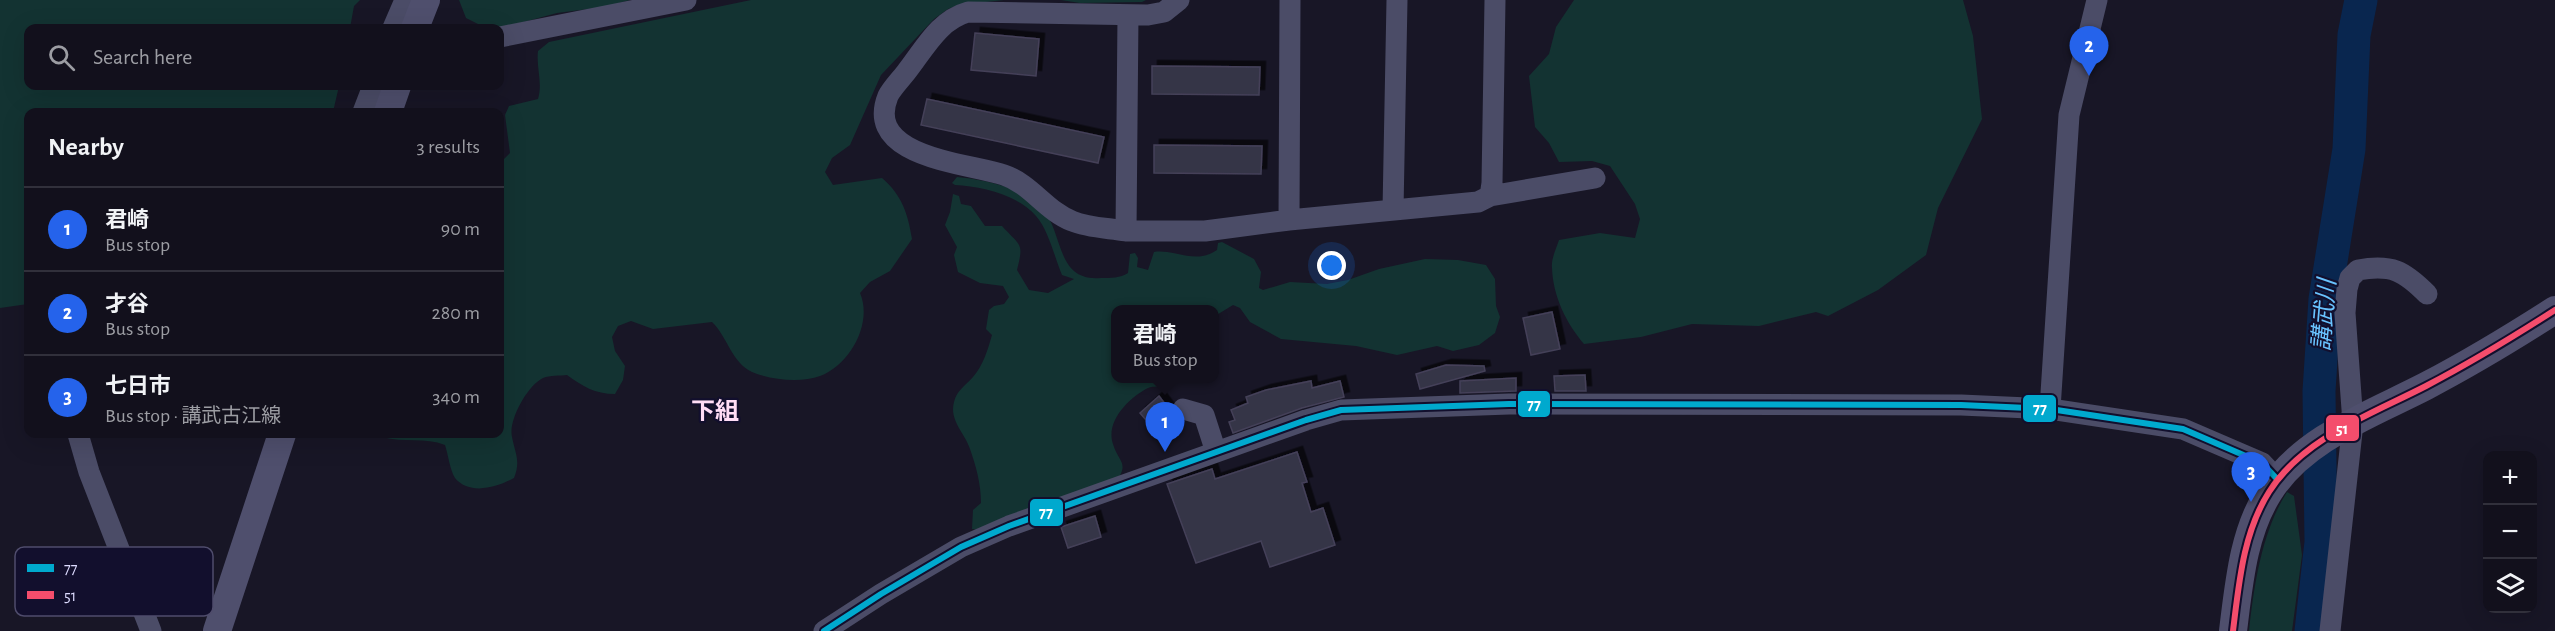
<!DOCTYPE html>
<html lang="en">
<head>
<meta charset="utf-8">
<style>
  body { margin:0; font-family:"Alegreya Sans","Noto Sans JP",sans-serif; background:#1f1e29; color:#f1f3f6 }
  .controls { position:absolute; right:18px; bottom:18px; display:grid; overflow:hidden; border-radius:12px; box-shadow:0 6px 24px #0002 }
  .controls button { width:54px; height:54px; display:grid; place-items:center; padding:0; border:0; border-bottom:2px solid #31303b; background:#12101c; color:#f1f3f6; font:30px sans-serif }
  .you { position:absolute; left:1332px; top:266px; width:21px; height:21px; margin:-15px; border:4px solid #fff; border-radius:50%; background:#1a73e8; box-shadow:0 0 0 9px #1a73e833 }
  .badge { display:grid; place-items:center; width:39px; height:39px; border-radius:50%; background:#2563eb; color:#fff; font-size:20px; font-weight:700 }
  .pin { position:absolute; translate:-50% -50px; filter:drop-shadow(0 2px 3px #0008) }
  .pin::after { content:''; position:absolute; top:32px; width:21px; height:18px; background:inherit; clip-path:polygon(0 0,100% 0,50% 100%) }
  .popup { position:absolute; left:1111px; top:305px; width:108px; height:78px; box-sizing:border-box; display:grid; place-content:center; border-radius:12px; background:#12101c; filter:drop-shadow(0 2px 4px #0005); font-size:20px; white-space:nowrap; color:#9c9da3 }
  .popup b { font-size:22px; color:#f1f3f6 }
  .popup::after { content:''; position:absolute; left:50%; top:100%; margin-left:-12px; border:12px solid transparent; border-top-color:#12101c }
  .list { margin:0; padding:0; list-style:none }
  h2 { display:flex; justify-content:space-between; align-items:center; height:78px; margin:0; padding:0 24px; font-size:26px }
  h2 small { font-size:20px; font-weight:400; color:#9c9da3 }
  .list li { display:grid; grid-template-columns:39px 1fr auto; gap:18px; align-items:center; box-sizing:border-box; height:84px; padding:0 24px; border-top:2px solid #31303b }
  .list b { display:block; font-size:22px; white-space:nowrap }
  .list p { margin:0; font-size:20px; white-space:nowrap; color:#9c9da3 }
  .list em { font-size:20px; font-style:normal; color:#9c9da3 }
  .icon { flex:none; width:33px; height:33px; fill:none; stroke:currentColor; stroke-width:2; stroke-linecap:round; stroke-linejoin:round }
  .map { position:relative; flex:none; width:2555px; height:631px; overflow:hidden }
  .search { position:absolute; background:#12101c; box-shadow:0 6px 24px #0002; left:24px; top:24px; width:480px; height:66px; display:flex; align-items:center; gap:15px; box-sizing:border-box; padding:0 21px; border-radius:12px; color:#9c9da3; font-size:22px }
  .panel { position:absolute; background:#12101c; box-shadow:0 6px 24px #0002; left:24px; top:108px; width:480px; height:330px; border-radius:12px }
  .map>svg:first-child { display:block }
  .green { fill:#133332 }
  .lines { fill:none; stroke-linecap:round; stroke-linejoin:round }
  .river { stroke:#09264f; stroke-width:33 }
  .building { fill:#363447; stroke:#444159; stroke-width:1.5; filter:url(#shadow) }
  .street { stroke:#4b4c67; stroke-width:21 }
  .secondary { stroke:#4f4f6d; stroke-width:28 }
  .bus-1-casing { stroke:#120f2d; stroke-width:10 }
  .bus-2-casing { stroke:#120f2d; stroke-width:10 }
  .bus-1 { stroke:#00a9ce; stroke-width:6 }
  .bus-2 { stroke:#f44d6c; stroke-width:6 }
  .labels { text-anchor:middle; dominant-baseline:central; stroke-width:4.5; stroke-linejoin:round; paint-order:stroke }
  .water-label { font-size:24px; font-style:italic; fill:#69c3ff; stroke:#120f2d }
  .neighbourhood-label { font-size:24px; font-weight:bold; fill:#ffddf5; stroke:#120f2d }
  .key { fill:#120f2d; stroke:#4f4c6c; stroke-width:1.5 }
  .key-label { font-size:16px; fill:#dddbff }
  .line-badge { stroke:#120f2d; stroke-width:2 }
  .badge-label { font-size:16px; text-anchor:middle; font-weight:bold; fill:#fff }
</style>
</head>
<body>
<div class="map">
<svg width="2555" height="631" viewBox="0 0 2555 631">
  <defs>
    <filter id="shadow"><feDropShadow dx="5.5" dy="-5.5" stdDeviation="0" flood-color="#0009"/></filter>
  </defs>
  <rect width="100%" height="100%" fill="#181626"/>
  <path class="green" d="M0,0H360L354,6L350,28H28V86H339L333,112H28V304L0,308Z
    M459,0H630L604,7L557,13L505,27H484L466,18Z
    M751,0H1004L959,5L948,9L934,19L881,75L850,145L832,158L825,172L833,185L882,178C902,195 908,214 912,239L890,271L870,282L860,293C873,323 850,365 820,376C801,383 771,380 752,372C732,363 727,336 712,322L653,329L631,321L618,326L612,337L615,351L625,366L623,380L615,394C595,394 582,386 567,375C560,376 550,375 543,378C528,385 508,420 512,437C515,453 521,461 514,478C498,487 470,496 455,478C450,470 448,454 445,445C425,437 404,443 382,437L380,434H500V163L510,153L505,115L509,106L538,99C543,83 536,68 538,51L549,42Z
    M1061,0H1146L1142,2L1080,3Z
    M1574,0H1963L1973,36L1982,119L1938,208L1926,255L1878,290L1828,316L1816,312L1759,326L1692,324L1641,337L1584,344C1566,323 1553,296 1552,268C1551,259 1556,249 1559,240L1600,233L1635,238L1640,219L1635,204L1610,166L1592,161L1559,162L1549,143L1535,127L1529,76L1549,54L1556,27Z
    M957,177C982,179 1025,188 1042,208C1064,232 1055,282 1101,278C1111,278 1120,278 1128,273L1130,254L1135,253L1138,258L1137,267L1148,270L1154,252C1176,249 1195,265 1217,250L1218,243L1222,242L1254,259L1261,272L1259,288L1263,290L1290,282L1327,284L1348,280L1379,269L1425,259L1458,260L1486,265L1495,279L1496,306L1500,317L1495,333L1479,345L1453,351L1437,346L1397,355L1356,346L1281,339L1250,322L1240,308L1233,305L1215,316L1214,310H1116V378L1179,379C1173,381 1167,385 1161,386C1157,387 1152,386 1148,388C1130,397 1105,421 1113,444C1118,462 1130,462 1116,482L1051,500L979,530L972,529L973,510L981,503C981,484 976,466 970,449C965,433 949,421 954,402C957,390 965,386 973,377C983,366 988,349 992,335L986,329L989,310L994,306L1004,304L1009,297L1003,286L980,283L958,272L954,255L957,247L945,225L950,212L953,194L959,196L961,204L971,206L985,226H1002C1021,247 1024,242 1017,270L1029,290L1048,293L1074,279L1062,275C1054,256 1049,231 1036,216C1018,195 981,186 955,185L952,183Z
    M2287,492L2294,496L2302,555L2292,631H2249C2254,585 2262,531 2287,492Z"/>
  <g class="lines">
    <path class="river" d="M2311,631L2321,542L2319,391L2325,299L2349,149L2354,35L2361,0"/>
  </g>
  <path class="building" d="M975,33L1039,39L1036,76L971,70Z
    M1152,66L1260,67L1259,95L1152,94Z
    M927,99L1104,137L1098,163L921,125Z
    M1154,145L1262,146L1261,174L1154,173Z
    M1552,312L1560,349L1531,355L1523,318Z
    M1446,365L1484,366L1485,371L1420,389L1416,374Z
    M1585,375L1586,391H1555L1554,376Z
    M1516,378V391L1460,393V381Z
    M1311,381L1312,388L1340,381L1344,397L1302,408L1233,433L1229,422L1235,420L1231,410L1248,403L1246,397L1266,390Z
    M1159,396L1177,420L1159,435L1140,413Z
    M1297,452L1307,482L1302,483L1311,512L1323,508L1335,545L1270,567L1261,541L1196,563L1167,484L1212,469L1215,479Z
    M1095,516L1101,537L1068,548L1061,527Z"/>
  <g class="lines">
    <path class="street" d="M1128,15L1126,231H1205L1289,220L1290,0
      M393,28L405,0
      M500,37L686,0
      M363,112L373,86
      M1490,196L1595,178
      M1393,210L1397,0
      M1289,220L1478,202L1490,196L1492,183L1495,0
      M1126,231C1109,228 1088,228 1072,221C1046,211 1031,184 1004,175C969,163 863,158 888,96C892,88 902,78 907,71C925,48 939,20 968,12L1148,15L1164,12L1179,0
      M1183,409L1204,415L1216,452
      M2050,409L2069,115L2097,0
      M78,434L89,472L151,631
      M824,631L881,594L961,547L1009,526L1306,420L1341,410L1509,404L1961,405L2050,409L2183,429L2262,463L2277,479
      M2330,631L2353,423L2345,313L2347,289L2350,278L2358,270C2392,264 2404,271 2427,294"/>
    <path class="secondary" d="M415,28L426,0
      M388,112L397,86
      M217,631L282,434
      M2233,631C2239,583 2243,533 2269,492C2303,438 2372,414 2426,386C2470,363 2513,337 2555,310"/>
    <g class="bus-1-casing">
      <path id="bus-1" d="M824,631L881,594L961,547L1009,526L1306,420L1341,410L1509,404L1961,405L2050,409L2183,429L2262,463L2277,479"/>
    </g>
    <g class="bus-2-casing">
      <path id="bus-2" d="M2233,631C2239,583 2243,533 2269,492C2303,438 2372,414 2426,386C2470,363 2513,337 2555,310"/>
    </g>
    <use href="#bus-1" class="bus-1"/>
    <use href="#bus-2" class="bus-2"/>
  </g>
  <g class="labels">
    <g class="water-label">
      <text transform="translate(2325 315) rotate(-85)">講武川</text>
    </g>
    <g class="neighbourhood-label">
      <text x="715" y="412">下組</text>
    </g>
  </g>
  <rect x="15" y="547" width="198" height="69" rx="9" class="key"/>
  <rect x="27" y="564" width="27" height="8" fill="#00a9ce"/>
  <rect x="27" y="591" width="27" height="8" fill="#f44d6c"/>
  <g class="key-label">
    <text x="64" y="574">77</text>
    <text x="64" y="601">51</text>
  </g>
  <g class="line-badge">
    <rect x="1517" y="390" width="34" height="28" rx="6" fill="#00a9ce"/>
    <rect x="2022" y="394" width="35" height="29" rx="6" fill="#00a9ce"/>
    <rect x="2325" y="414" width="35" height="28" rx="6" fill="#f44d6c"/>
    <rect x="1029" y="498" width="35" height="29" rx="6" fill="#00a9ce"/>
  </g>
  <g class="badge-label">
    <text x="1534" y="410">77</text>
    <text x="2040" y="414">77</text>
    <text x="2342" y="434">51</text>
    <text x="1046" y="518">77</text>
  </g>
</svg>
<div class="controls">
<button>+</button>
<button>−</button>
<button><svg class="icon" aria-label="layers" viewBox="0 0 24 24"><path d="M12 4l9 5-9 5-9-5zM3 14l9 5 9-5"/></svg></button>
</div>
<div class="you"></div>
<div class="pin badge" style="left:1165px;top:452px">1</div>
<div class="popup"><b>君崎</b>Bus stop</div>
<div class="pin badge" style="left:2089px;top:76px">2</div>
<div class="pin badge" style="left:2251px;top:502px">3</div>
<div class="search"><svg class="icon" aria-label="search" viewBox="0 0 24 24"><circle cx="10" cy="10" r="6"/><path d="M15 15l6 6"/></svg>Search here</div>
<section class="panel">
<h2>Nearby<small>3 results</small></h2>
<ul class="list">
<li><span class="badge">1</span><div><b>君崎</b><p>Bus stop</p></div><em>90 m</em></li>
<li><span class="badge">2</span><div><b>才谷</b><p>Bus stop</p></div><em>280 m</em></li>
<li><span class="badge">3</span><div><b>七日市</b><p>Bus stop · 講武古江線</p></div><em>340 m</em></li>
</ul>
</section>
</div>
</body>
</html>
